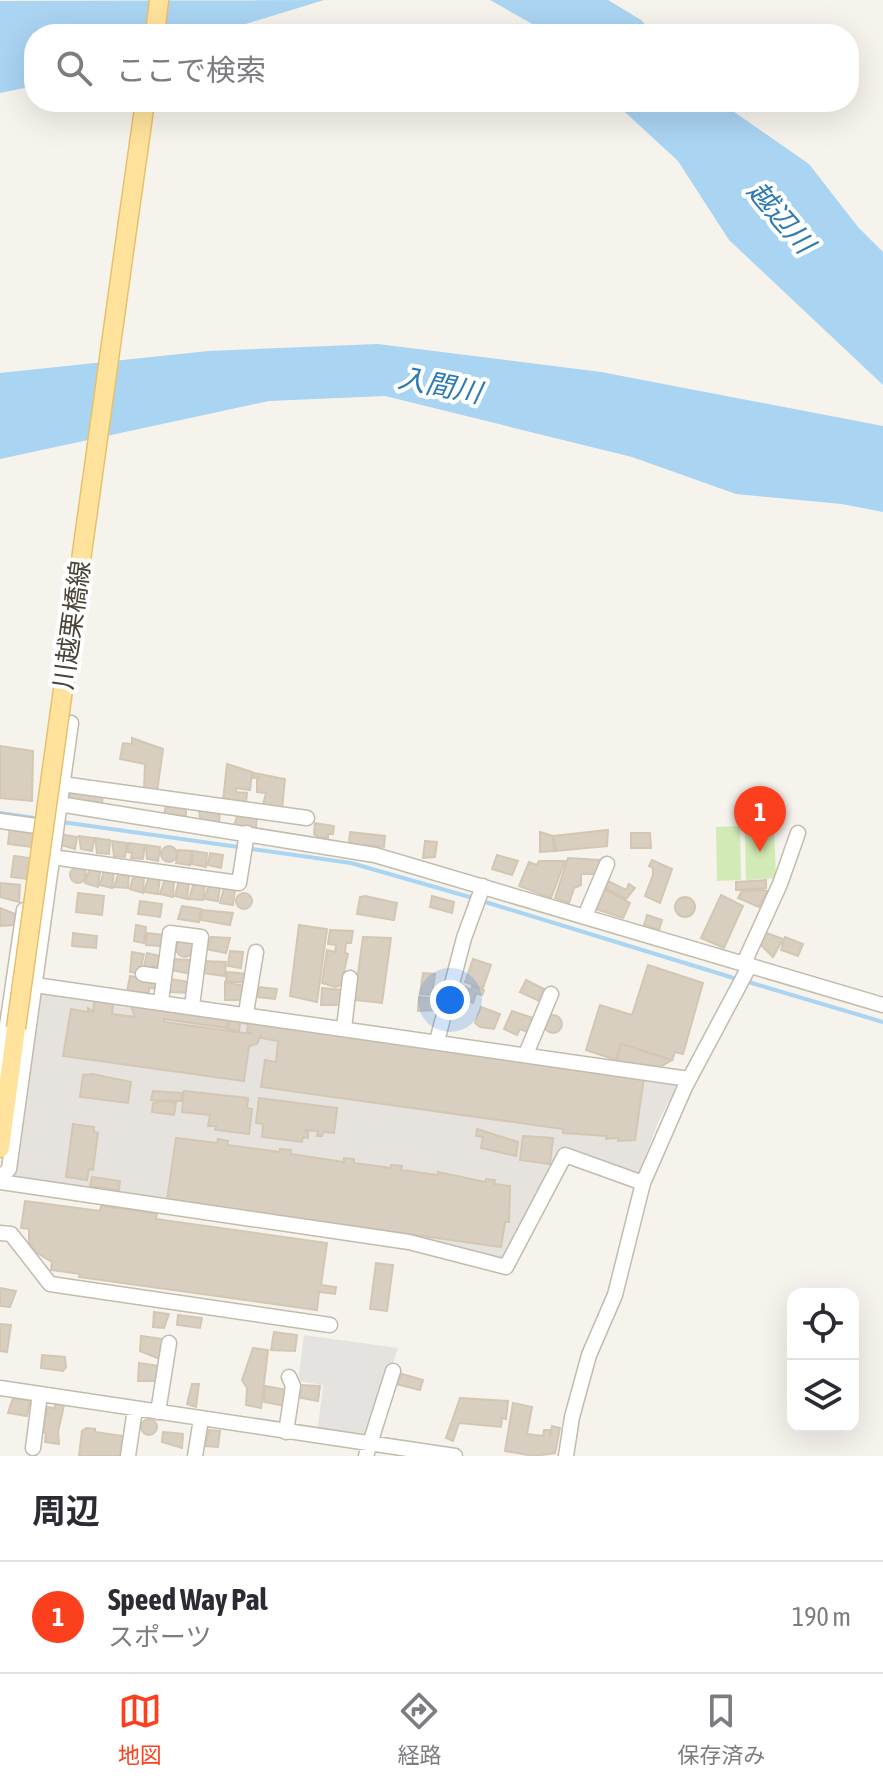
<!DOCTYPE html>
<html lang="ja">
<head>
<meta charset="utf-8">
<style>
  body { margin:0; font-family:"Asap Condensed","Noto Sans JP",sans-serif; background:#f2f2f3; color:#2b2b33 }
  .controls { position:absolute; right:24px; bottom:24px; display:grid; overflow:hidden; border-radius:16px; box-shadow:0 8px 32px #0002 }
  .controls button { width:72px; height:72px; display:grid; place-items:center; padding:0; border:0; border-bottom:2px solid #e1e1e2; background:#fff; color:#2b2b33; font:40px sans-serif }
  .you { position:absolute; left:450px; top:1000px; width:28px; height:28px; margin:-20px; border:6px solid #fff; border-radius:50%; background:#1a73e8; box-shadow:0 0 0 12px #1a73e833 }
  .badge { display:grid; place-items:center; width:52px; height:52px; border-radius:50%; background:#fc3f1d; color:#fff; font-size:26px; font-weight:700 }
  .pin { position:absolute; translate:-50% -66px; filter:drop-shadow(0 2px 4px #0008) }
  .pin::after { content:''; position:absolute; top:42px; width:28px; height:24px; background:inherit; clip-path:polygon(0 0,100% 0,50% 100%) }
  .list { margin:0; padding:0; list-style:none }
  h2 { display:flex; justify-content:space-between; align-items:center; height:104px; margin:0; padding:0 32px; font-size:34px }
  h2 small { font-size:26px; font-weight:400; color:#7c7c81 }
  .list li { display:grid; grid-template-columns:52px 1fr auto; gap:24px; align-items:center; box-sizing:border-box; height:112px; padding:0 32px; border-top:2px solid #e1e1e2 }
  .list b { display:block; font-size:30px; white-space:nowrap }
  .list p { margin:0; font-size:26px; white-space:nowrap; color:#7c7c81 }
  .list em { font-size:26px; font-style:normal; color:#7c7c81 }
  .icon { flex:none; width:44px; height:44px; fill:none; stroke:currentColor; stroke-width:2; stroke-linecap:round; stroke-linejoin:round }
  .map { position:relative; flex:none; width:883px; height:1456px; overflow:hidden }
  .search { position:absolute; background:#fff; box-shadow:0 8px 32px #0002; left:24px; right:24px; top:24px; height:88px; display:flex; align-items:center; gap:20px; box-sizing:border-box; padding:0 28px; border-radius:32px; color:#7c7c81; font-size:30px }
  .sheet { height:216px; background:#fff }
  nav { display:flex; justify-content:space-around; align-items:center; box-sizing:border-box; height:112px; border-top:2px solid #e1e1e2; background:#fff; font-size:22px; color:#7c7c81 }
  nav a { display:grid; justify-items:center; gap:4px }
  nav .on { color:#fc3f1d }
  .map>svg:first-child { display:block }
  .industrial { fill:#e6e2dd }
  .green { fill:#d2eab5 }
  .parking { fill:#e5e3e0 }
  .water { fill:#a9d4f2 }
  .lines { fill:none; stroke-linecap:round; stroke-linejoin:round }
  .stream { stroke:#a9d4f2; stroke-width:4 }
  .building { fill:#d8cfc1; stroke:#d3c7b4; stroke-width:2 }
  .minor-casing { stroke:#c2bbae; stroke-width:17 }
  .major-casing { stroke:#e6c16a; stroke-width:21 }
  .minor { stroke:#fff; stroke-width:14 }
  .major { stroke:#ffe39c; stroke-width:18 }
  .major-bridge-casing { stroke:#e6c16a; stroke-width:21; stroke-linecap:butt }
  .major-bridge { stroke:#ffe39c; stroke-width:18 }
  .labels { text-anchor:middle; dominant-baseline:central; stroke-width:8; stroke-linejoin:round; paint-order:stroke }
  .street-label { font-size:26px; fill:#4b4439; stroke:#fff }
  .water-label { font-size:28px; font-style:italic; fill:#2e7ab2; stroke:#fff }
</style>
</head>
<body>
<div class="map">
<svg width="883" height="1456" viewBox="0 0 883 1456">
  <rect width="100%" height="100%" fill="#f6f3ec"/>
  <path class="industrial" d="M38,988L681,1079L659,1120L637,1177L560,1147L505,1260L18,1177L12,1172Z"/>
  <path class="green" d="M740,826L741,880L717,881L716,827Z
    M745,826H774L776,878L746,880Z"/>
  <path class="parking" d="M304,1335L398,1348L369,1434L318,1427L323,1385L298,1381Z"/>
  <path class="water" d="M324,0L213,34H34V86L0,93V1Z
    M490,0H608L641,20L654,34H550Z
    M614,102H720L809,164L858,227L883,252V385L729,240L678,161Z
    M378,344L601,372L883,426V512L842,504L736,494L632,457L385,396L269,401L0,459V373L208,351Z"/>
  <g class="lines">
    <path class="stream" d="M0,813L41,819
      M62,822L351,863L473,898
      M482,901L737,979
      M745,981L883,1022"/>
  </g>
  <path class="building" d="M132,738L163,749L157,792L144,791L145,764L120,759L123,743L132,744Z
    M0,746L33,751L32,801L0,798Z
    M227,764L252,772L250,790L236,788V792L247,793L246,803L223,801Z
    M254,773L285,779L282,809L263,805L266,793L257,792V779L260,777L253,778Z
    M71,789L103,794L102,803L69,802Z
    M167,803L186,807V816L164,814Z
    M199,808L220,810L219,822L200,820Z
    M238,813L257,815L256,828L234,826Z
    M315,823L334,826L333,834H328V838L318,837L314,834Z
    M10,827L34,831L31,847L8,844Z
    M608,830L607,846L556,851L554,836Z
    M350,832L385,836L384,847L349,844Z
    M540,832L553,836L554,851L540,852Z
    M631,833H650L651,848H631Z
    M60,834L77,837L75,849L61,845Z
    M79,836L94,838L92,851L81,849Z
    M95,838L110,840L109,854L97,853Z
    M112,841L127,843L125,857L114,856Z
    M425,841L437,842L435,857L423,858Z
    M129,843L145,845L143,859L131,858L132,853L127,852Z
    M146,845L160,847L158,861L147,859Z
    M161 854a8 8 0 1 1 16 0a8 8 0 1 1-16 0Z
    M178,850L192,851L190,865L176,863Z
    M193,851L207,853L206,867L192,864Z
    M210,853L223,855L221,868L208,865Z
    M497,855L518,861L512,875L492,869Z
    M14,856L30,858L27,879L11,877Z
    M568,858L600,860L598,874H581V885L574,888L569,903L555,898Z
    M652,860L672,869L660,903L645,896L653,875V868L649,866Z
    M539,861H565L551,898L519,886L529,862L537,865Z
    M70 875a8 8 0 1 1 16 0a8 8 0 1 1-16 0Z
    M90,868L100,871L98,887L85,883Z
    M104,870L114,871L112,888L100,885Z
    M119,871L129,874L128,888L114,887Z
    M134,873L144,875L143,893L130,889Z
    M149,876L160,877L158,894L144,892Z
    M165,878L174,880L173,897L160,894Z
    M179,880L189,882L187,899L175,896Z
    M766,880V888L736,890V882Z
    M608,881L626,890L629,884L635,888L626,899L605,888Z
    M194,882L205,884L203,900L189,899Z
    M0,883L20,885L19,902L0,897Z
    M209,885L220,886L218,901L204,899Z
    M224,888L235,890L233,905L220,903Z
    M603,889L630,903L623,918L596,909Z
    M764,890L767,891L759,907L738,898L742,891Z
    M78,893L104,896L102,915L76,912Z
    M236 901a8 8 0 1 1 16 0a8 8 0 1 1-16 0Z
    M721,895L743,906L724,948L701,938Z
    M365,896L397,903L394,920L357,914L360,897Z
    M432,896L454,902L452,913L430,907Z
    M675 907a10 10 0 1 1 20 0a10 10 0 1 1-20 0Z
    M140,901L162,904L160,917L138,914Z
    M182,906L201,909L199,922L178,919Z
    M0,908L15,914L14,925L0,926Z
    M202,910L233,913L230,925L201,920Z
    M647,915L662,920L659,930L644,925Z
    M136,925L146,927L144,943L134,941Z
    M299,925L327,929L317,1002L290,996Z
    M330,930L353,931L351,943H346L345,953L348,954L341,985L335,987L322,983L327,950L335,952L336,945L328,944Z
    M764,932L783,939L773,957L759,943Z
    M73,933L97,936L96,948L72,946Z
    M147,933L165,935L161,946L146,945Z
    M211,937L230,938L226,953L206,949Z
    M363,937L391,938L382,1003L356,1000L355,995Z
    M785,937L803,944L798,956L781,950Z
    M176 948a9 9 0 1 1 18 0a9 9 0 1 1-18 0Z
    M230,951L243,952L241,968L228,966Z
    M132,952L144,954L140,971L136,973L130,972Z
    M147,953L160,956L159,967L153,966L152,972L143,971Z
    M172,959L190,960L191,974L171,970Z
    M473,959L491,965L483,988L465,982Z
    M203,961L226,962L225,976L204,973Z
    M648,965L703,983L683,1054L675,1052L672,1060L621,1044L616,1060L586,1050L600,1005L632,1015Z
    M227,972L248,974L247,983L226,981Z
    M423,973L435,974L432,995L420,994Z
    M130,976L158,980L157,989L149,988V993L127,992Z
    M170,979L190,982L189,993L170,992V987H167Z
    M526,980L544,989L539,1001L520,992Z
    M225,982L245,986L244,1000H225Z
    M459,983L471,990L472,986L484,990L482,995L476,993L473,1003L457,998Z
    M259,987L277,989L275,999L258,997Z
    M322,988L343,990L339,1005H321Z
    M95,996L114,999L112,1014L135,1017L131,1006L228,1017L227,1028L164,1019V1022L252,1034L247,1032L248,1024L240,1023L239,1031L228,1029L230,1017L644,1077L635,1140L618,1141L619,1138L606,1139L607,1136L563,1133V1129L261,1087L265,1060L276,1062L278,1041L261,1038V1035L257,1044L249,1046L244,1081L63,1056L71,1009L88,1012V1008L93,1012Z
    M419,997L439,999L438,1010L418,1011Z
    M481,1007L500,1014L494,1029L480,1027L475,1023Z
    M512,1011L536,1019L529,1033L520,1029L517,1035L504,1029Z
    M544 1024a9 9 0 1 1 18 0a9 9 0 1 1-18 0Z
    M621,1044L672,1060L660,1067L621,1063L617,1058Z
    M92,1074L131,1082L128,1103L80,1097L83,1075Z
    M153,1091L182,1093L181,1101L151,1100Z
    M184,1091L248,1098L247,1108L252,1109L249,1134L215,1130L216,1126H208L210,1115L182,1112Z
    M259,1098L337,1108L334,1133L323,1132L322,1136H317L318,1131L304,1130L308,1132V1138L303,1137L302,1142L262,1137L263,1124L256,1123Z
    M161,1101L176,1103L174,1115L152,1112L153,1103Z
    M73,1124L94,1127V1132L98,1133L93,1170L89,1169L87,1180L66,1177Z
    M477,1129L518,1142L516,1156L481,1148L483,1137L476,1136Z
    M523,1136L553,1138L550,1164L520,1160Z
    M176,1138L217,1143L218,1139L228,1141L227,1145L280,1152V1149L291,1150V1154L344,1162V1158L354,1159V1163L391,1168V1165L402,1166L401,1170L438,1175V1172L485,1182L486,1179L495,1180L494,1184L510,1186L509,1222H505L501,1247L167,1200Z
    M92,1177L120,1181L119,1190L90,1186Z
    M25,1201L100,1211L101,1206L126,1209L157,1214L156,1219L327,1243L321,1285L336,1287L335,1294L319,1292L317,1310L79,1277L80,1274L51,1270L52,1262L34,1251L29,1242V1229L21,1228Z
    M376,1263L393,1265L387,1311L370,1309Z
    M0,1288L16,1291L10,1307L0,1306Z
    M154,1312L169,1314L164,1328L153,1327Z
    M178,1315L202,1318L200,1328L177,1325Z
    M0,1324L11,1325L7,1352L0,1351Z
    M274,1332L297,1335L295,1351L271,1350Z
    M141,1336L163,1339L160,1359L140,1351Z
    M253,1348L268,1350L261,1408L246,1405L247,1388L242,1380Z
    M42,1355L65,1357L66,1367L63,1371L41,1368Z
    M139,1363L160,1366L158,1381H138Z
    M402,1374L423,1380L420,1390L396,1384Z
    M192,1384H199L196,1407L187,1404Z
    M297,1385L320,1386L318,1401L296,1397Z
    M265,1386L288,1390L286,1406L264,1402Z
    M13,1398L30,1401L27,1416L8,1413Z
    M460,1398L508,1401L506,1419L502,1418L501,1427L459,1423L453,1441L446,1438Z
    M513,1403L532,1407L527,1434L543,1436L544,1430H550V1437L552,1426L560,1428L555,1453L534,1456L505,1451Z
    M55,1404L64,1405L58,1432L59,1444L45,1442L46,1433L43,1432L47,1407L55,1408Z
    M141 1427a8 8 0 1 1 16 0a8 8 0 1 1-16 0Z
    M86,1428L95,1429V1432L123,1436L120,1456H79L82,1431Z
    M209,1430L220,1431L218,1447L205,1446Z
    M163,1432L183,1434L182,1448L162,1442Z"/>
  <g class="lines">
    <g class="minor-casing">
      <path id="minor" d="M62,784L307,818
        M59,804L375,855L883,1005
        M0,821L51,828
        M52,857L239,883L247,833
        M585,916L607,864
        M744,963L780,884L798,833
        M143,974L164,977
        M35,985L689,1079
        M161,1001L170,933L201,937L192,1006
        M246,1013L256,952
        M344,1028L350,978
        M437,1041L464,938L483,886
        M526,1054L551,994
        M0,1073L24,910
        M0,1178L9,1169L71,723
        M0,1182L409,1242L506,1267L565,1155L643,1183
        M0,1233L11,1234L50,1284L330,1325
        M0,1388L455,1456
        M158,1412L169,1343
        M286,1432L293,1386L289,1377
        M33,1448L40,1394
        M128,1456L135,1409
        M195,1456L201,1419
        M366,1456L393,1371
        M566,1456L572,1417L589,1355L615,1295L643,1183L685,1087L750,965"/>
    </g>
    <g class="major-casing">
      <path id="major" d="M155,34L159,0
        M128,222L145,102
        M0,1148L16,1028"/>
    </g>
    <use href="#minor" class="minor"/>
    <use href="#major" class="major"/>
    <g class="major-bridge-casing">
      <path id="major-bridge" d="M16,1028L128,222"/>
    </g>
    <use href="#major-bridge" class="major-bridge"/>
  </g>
  <g class="labels">
    <g class="street-label">
      <text transform="translate(72 625) rotate(-82)">川越栗橋線</text>
    </g>
    <g class="water-label">
      <text transform="translate(781 217) rotate(49)">越辺川</text>
      <text transform="translate(440 385) rotate(11)">入間川</text>
    </g>
  </g>
</svg>
<div class="controls">
<button><svg class="icon" aria-label="locate" viewBox="0 0 24 24"><circle cx="12" cy="12" r="6"/><path d="M12 2v4M12 18v4M2 12h4M18 12h4"/></svg></button>
<button><svg class="icon" aria-label="layers" viewBox="0 0 24 24"><path d="M12 4l9 5-9 5-9-5zM3 14l9 5 9-5"/></svg></button>
</div>
<div class="you"></div>
<div class="pin badge" style="left:760px;top:852px">1</div>
<div class="search"><svg class="icon" aria-label="search" viewBox="0 0 24 24"><circle cx="10" cy="10" r="6"/><path d="M15 15l6 6"/></svg>ここで検索</div>
</div>
<section class="sheet">
<h2>周辺<small></small></h2>
<ul class="list">
<li><span class="badge">1</span><div><b>Speed Way Pal</b><p>スポーツ</p></div><em>190 m</em></li>
</ul>
</section>
<nav>
<a class="on"><svg class="icon" aria-label="map" viewBox="0 0 24 24"><path d="M3 6l6-2 6 2 6-2v14l-6 2-6-2-6 2zM9 4v14M15 6v14"/></svg>地図</a>
<a><svg class="icon" aria-label="directions" viewBox="0 0 24 24"><path d="M12 3l9 9-9 9-9-9zM9 14v-3h6M13 9l2 2-2 2"/></svg>経路</a>
<a><svg class="icon" aria-label="saved" viewBox="0 0 24 24"><path d="M7 4h10v16l-5-4-5 4z"/></svg>保存済み</a>
</nav>
</body>
</html>
